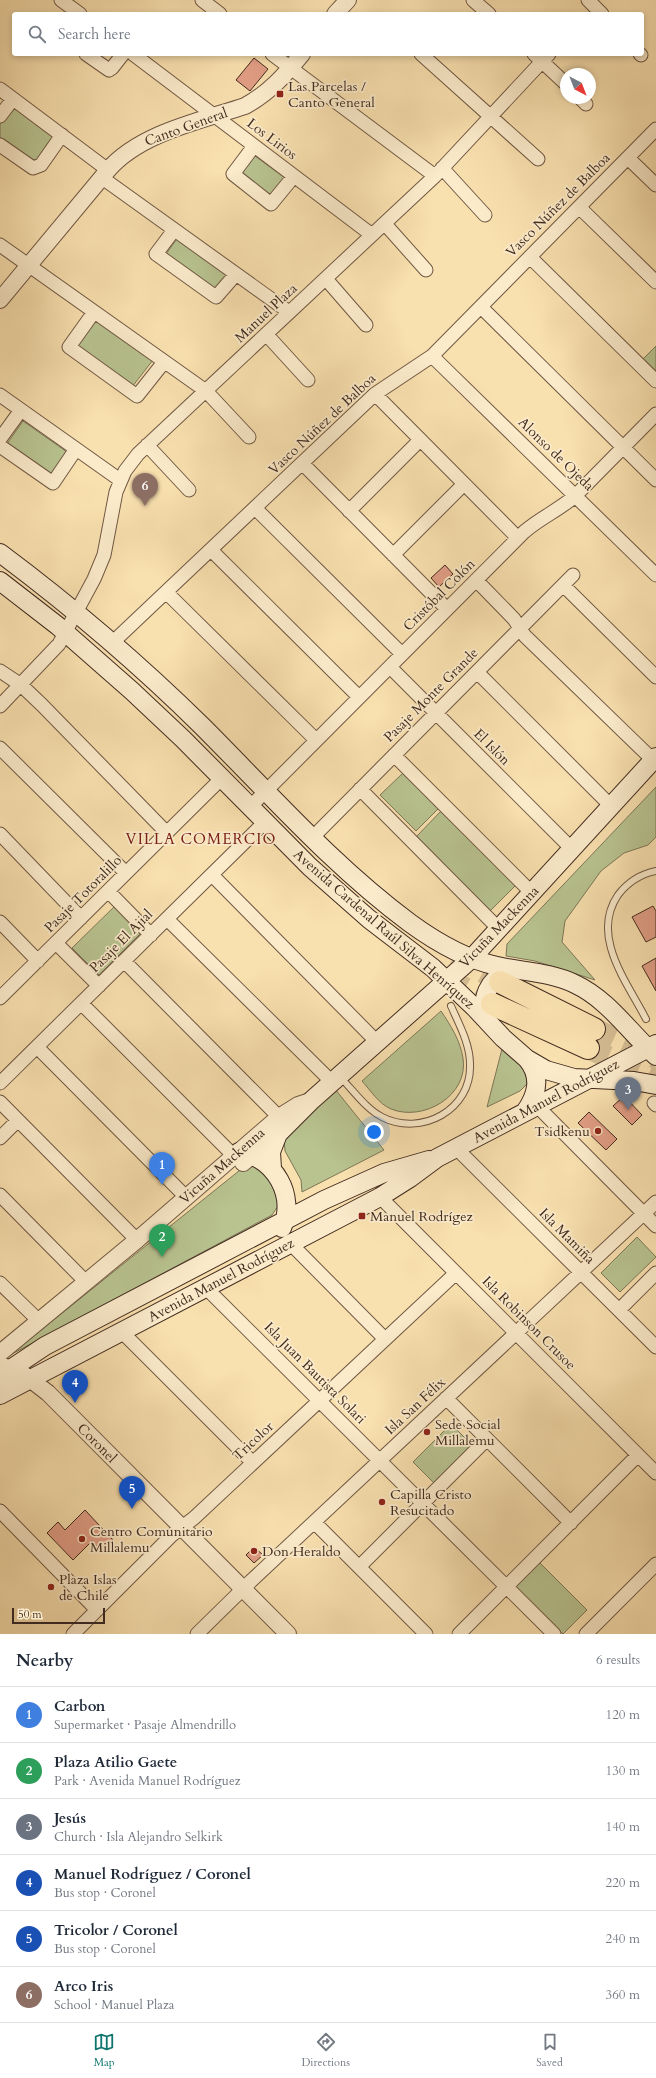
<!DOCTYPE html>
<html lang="en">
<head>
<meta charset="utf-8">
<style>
  body { margin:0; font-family:Cardo,serif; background:#f2f2f3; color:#1f2937 }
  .compass { position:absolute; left:560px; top:68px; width:36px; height:36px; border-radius:50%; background:#fff; box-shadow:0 2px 6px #0003; rotate:138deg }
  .scale { position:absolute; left:12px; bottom:10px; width:93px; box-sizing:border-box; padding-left:4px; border:2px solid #422b1f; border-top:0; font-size:11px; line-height:14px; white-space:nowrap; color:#422b1f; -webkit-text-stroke:3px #fbebcb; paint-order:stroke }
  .you { position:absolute; left:374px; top:1132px; width:14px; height:14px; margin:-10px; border:3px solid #fff; border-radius:50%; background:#1a73e8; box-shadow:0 0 0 6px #1a73e833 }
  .badge { display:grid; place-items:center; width:26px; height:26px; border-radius:50%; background:#0f766e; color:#fff; font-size:13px; font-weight:700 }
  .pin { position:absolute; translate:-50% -33px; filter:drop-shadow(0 1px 2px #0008) }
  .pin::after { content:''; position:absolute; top:21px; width:14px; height:12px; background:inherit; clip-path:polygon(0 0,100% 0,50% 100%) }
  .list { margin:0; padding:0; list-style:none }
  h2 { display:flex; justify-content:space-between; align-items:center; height:52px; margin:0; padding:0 16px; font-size:17px }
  h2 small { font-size:13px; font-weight:400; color:#747a83 }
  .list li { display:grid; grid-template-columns:26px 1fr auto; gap:12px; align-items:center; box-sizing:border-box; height:56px; padding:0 16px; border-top:1px solid #e0e1e3 }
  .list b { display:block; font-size:15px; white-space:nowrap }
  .list p { margin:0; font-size:13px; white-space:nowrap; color:#747a83 }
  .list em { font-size:13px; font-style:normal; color:#747a83 }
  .icon { flex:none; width:22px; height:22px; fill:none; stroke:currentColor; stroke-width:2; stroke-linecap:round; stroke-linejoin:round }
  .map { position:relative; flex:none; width:656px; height:1634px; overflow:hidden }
  .search { position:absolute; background:#fff; box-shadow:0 2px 6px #0003; left:12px; right:12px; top:12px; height:44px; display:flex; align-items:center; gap:10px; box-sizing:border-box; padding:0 14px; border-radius:4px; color:#747a83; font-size:15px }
  .sheet { height:388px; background:#fff }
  nav { display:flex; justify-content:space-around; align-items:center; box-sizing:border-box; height:56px; border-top:1px solid #e0e1e3; background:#fff; font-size:11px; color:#747a83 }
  nav a { display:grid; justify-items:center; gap:2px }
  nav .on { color:#0f766e }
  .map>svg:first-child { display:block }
  .green { fill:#b8c390; stroke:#7d7758 }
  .building { fill:#e29e86; stroke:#422b1f }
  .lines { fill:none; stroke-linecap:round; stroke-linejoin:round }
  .motorway-tunnel { stroke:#d4bc92; stroke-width:22; stroke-dasharray:22 11; stroke-linecap:butt }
  .service-casing { stroke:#705843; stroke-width:8 }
  .minor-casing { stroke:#705843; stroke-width:15 }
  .tertiary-casing { stroke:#705843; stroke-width:18 }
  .secondary-casing { stroke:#422b1f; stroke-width:20 }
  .motorway-casing { stroke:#422b1f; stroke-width:24 }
  .service { stroke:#fbebcb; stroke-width:6 }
  .minor { stroke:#fbebcb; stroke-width:13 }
  .tertiary { stroke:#fbebcb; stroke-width:16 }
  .secondary { stroke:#fbebcb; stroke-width:18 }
  .motorway { stroke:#f9e0af; stroke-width:22 }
  .poi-dot { fill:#8f2418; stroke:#fbebcb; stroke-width:1.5 }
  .labels { text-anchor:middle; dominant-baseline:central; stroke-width:3.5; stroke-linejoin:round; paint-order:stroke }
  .poi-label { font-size:14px; fill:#422b1f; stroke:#fbebcb; text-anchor:start }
  .street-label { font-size:14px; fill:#422b1f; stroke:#fbebcb }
  .neighbourhood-label { font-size:15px; letter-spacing:1px; fill:#7a1f14; stroke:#fbebcb }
</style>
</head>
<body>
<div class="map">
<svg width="656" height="1634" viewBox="0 0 656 1634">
  <rect width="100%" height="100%" fill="#f9e0af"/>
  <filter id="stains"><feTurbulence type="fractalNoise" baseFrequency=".005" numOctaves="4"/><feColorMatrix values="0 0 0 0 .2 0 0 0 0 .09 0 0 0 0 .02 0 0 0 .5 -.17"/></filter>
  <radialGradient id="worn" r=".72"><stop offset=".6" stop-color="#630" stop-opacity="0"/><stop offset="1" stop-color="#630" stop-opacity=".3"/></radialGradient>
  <path class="green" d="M10,104L54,136L39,161L34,162L0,140V119Z
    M255,156L285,178L270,198L240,176Z
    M179,236L230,274L217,291L166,254Z
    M98,318L153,360L132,387L78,345Z
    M656,346V374L642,360Z
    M23,421L67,452L47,479L4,448Z
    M404,772L439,808L416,831L380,795Z
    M656,787V837L648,845L624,853L601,871L565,921L562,942L595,980L535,961L506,956L507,944Z
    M443,809L518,883L490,911L416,837Z
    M116,905L143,931L99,975L72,948Z
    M441,1011C451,1026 460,1040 463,1058C469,1096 423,1122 391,1109C379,1104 371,1091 362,1081Z
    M502,1049C516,1060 528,1064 527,1084L520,1091L487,1107Z
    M335,1089L384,1150L302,1192L301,1180L285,1151L284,1138Z
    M250,1162L268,1174L280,1203L272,1215L10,1355Z
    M637,1237L656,1257L620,1292L601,1273Z
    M451,1424L473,1446L435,1484L413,1462Z
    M539,1562L587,1610L563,1634L515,1586Z"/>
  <path class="building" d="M254,58L268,69L250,91L236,80Z
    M445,565L453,574L439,587L431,578Z
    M653,906L656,911V937L646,942L632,917Z
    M656,958V991L642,966Z
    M624,1096L642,1115L632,1125L613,1106Z
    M589,1112L617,1139L606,1150L578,1123Z
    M85,1510L114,1541L102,1552L92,1541L73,1560L47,1533L58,1522L65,1530Z
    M254,1547L263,1555L254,1563L246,1555Z"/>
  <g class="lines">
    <path class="motorway-tunnel" d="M455,955L500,982
      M446,977L492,1004
      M594,1029L656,1058
      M588,1048L656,1079"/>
    <g class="service-casing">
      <path id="service" d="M646,1019C627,982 590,936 618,895C628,882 641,874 656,871
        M340,1077C353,1090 366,1109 382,1117C421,1137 472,1110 470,1064C470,1044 459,1024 451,1006"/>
    </g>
    <g class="minor-casing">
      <path id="minor" d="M61,0L80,14
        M202,0L220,14
        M473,0L489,14
        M588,0L602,14
        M86,54L109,70L112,68L123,54
        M133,54L372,235
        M272,54L435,176
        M421,54L538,159
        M534,54L566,84
        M640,54L641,55
        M0,89L108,170
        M580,98L586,104
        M0,116L13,99
        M0,145L33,168L41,165L62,135
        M254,146L233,174L271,204L294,176
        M628,158L656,185
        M442,168L485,215
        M101,177L289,312
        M579,207L656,282
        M385,224L426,270
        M174,230L156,254L216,297L236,274
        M0,245L206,391L249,437
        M530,257L656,381
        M326,279L366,325
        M481,307L656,480
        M94,312L69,347L137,396L164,362
        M266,334L308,380
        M432,356L656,575
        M375,394L518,538
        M0,395L120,480
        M0,439L21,410
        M147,445L189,490
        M0,446L53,483L76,449
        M302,463L447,609
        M255,508L402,654
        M349,511L420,440
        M211,550L359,697
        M393,555L464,484
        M476,580L514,619L525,636L653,760
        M563,585L656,677
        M166,592L316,740
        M112,643L375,394L432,356L656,129
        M390,667L572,849
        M0,671L21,685L42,705L167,833
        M477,672L611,806
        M0,706L59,644L94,579L104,555L116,492L125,471L138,454L435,176L549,54
        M0,748L126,873
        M394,755L532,893
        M360,789L499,929
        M250,807L524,532C540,518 559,510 575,496L656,414
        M0,834L81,918
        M312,838L573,575
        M212,875L377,1042
        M108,891L151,935
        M167,919L332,1082
        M0,922L38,961
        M56,943L99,986
        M124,961L279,1117
        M0,998L222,778
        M81,1003L234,1156
        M37,1047L186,1197
        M0,1083L265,822
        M0,1102L137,1240
        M654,1103L656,1105
        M537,1106L656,1226
        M0,1138L18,1120
        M456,1148L656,1347
        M0,1195L86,1282
        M380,1197L656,1473
        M290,1243L385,1339
        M0,1283L39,1321
        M206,1288L554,1634
        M619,1310L656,1273
        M122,1332L253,1463
        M446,1398L571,1523
        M0,1511L97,1610
        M314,1522L426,1634
        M359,1567L487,1439
        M73,1634L172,1535L194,1518L456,1273
        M197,1634L251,1581L656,1202
        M459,1634L638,1455
        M586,1634L656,1564"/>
    </g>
    <g class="tertiary-casing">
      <path id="tertiary" d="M335,14L348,0
        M0,300L108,170C140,133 200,121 245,106C269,93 285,75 302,54
        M243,1163L278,1134
        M0,1353L137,1240L279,1117L298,1105L310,1101
        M0,1365L22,1373L48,1393L288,1634"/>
    </g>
    <g class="secondary-casing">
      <path id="secondary" d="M0,553C71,606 139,664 202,726C270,794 333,866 410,923C436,942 465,959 497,966C523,972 550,972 575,984C609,1000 629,1032 656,1056
        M0,581L58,626L132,691L183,739L310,867L369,919L433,968L475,1008L503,1038L527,1059L546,1070L574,1078L634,1081L656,1085
        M487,1020C480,998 488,980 509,970
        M525,1112C537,1095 542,1077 527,1059
        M239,1152C275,1158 296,1195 282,1228
        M272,1168L271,1152L278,1134L312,1100L471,959L656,757
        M0,1379L12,1368L45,1346L324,1200L384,1173L429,1160
        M0,1395L380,1197L410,1178L437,1158L656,1044"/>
    </g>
    <g class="motorway-casing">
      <path id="motorway" d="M500,982L594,1029
        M492,1004L588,1048"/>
    </g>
    <use href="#service" class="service"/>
    <use href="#minor" class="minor"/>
    <use href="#tertiary" class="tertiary"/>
    <use href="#secondary" class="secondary"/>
    <use href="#motorway" class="motorway"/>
  </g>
  <g class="poi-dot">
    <rect x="276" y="90" width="8" height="8" rx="2"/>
    <circle cx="598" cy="1131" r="4"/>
    <rect x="358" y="1212" width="8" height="8" rx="2"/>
    <circle cx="427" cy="1432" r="4"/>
    <circle cx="382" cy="1502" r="4"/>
    <circle cx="82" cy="1539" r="4"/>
    <circle cx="254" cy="1551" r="4"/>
    <circle cx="51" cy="1587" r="4"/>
  </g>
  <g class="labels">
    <g class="poi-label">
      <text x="288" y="86">Las Parcelas /<tspan x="288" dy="16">Canto General</tspan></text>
      <text x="590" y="1131" text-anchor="end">Tsidkenu</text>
      <text x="370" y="1216">Manuel Rodrígez</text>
      <text x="435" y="1424">Sede Social<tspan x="435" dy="16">Millalemu</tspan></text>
      <text x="390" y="1494">Capilla Cristo<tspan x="390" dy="16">Resucitado</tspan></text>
      <text x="90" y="1531">Centro Comunitario<tspan x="90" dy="16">Millalemu</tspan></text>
      <text x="262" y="1551">Don Heraldo</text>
      <text x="59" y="1579">Plaza Islas<tspan x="59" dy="16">de Chile</tspan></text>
    </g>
    <g class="street-label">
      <text transform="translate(186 127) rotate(-20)">Canto General</text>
      <text transform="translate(272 139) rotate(37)">Los Lirios</text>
      <text transform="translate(558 205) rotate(-45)">Vasco Núñez de Balboa</text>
      <text transform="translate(266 313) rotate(-43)">Manuel Plaza</text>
      <text transform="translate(322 424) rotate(-43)">Vasco Núñez de Balboa</text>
      <text transform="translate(556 454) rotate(44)">Alonso de Ojeda</text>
      <text transform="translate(439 595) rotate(-45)">Cristóbal Colón</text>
      <text transform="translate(431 695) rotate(-45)">Pasaje Monte Grande</text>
      <text transform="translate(492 747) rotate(45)">El Islón</text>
      <text transform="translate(83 894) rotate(-45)">Pasaje Totoralillo</text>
      <text transform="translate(499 927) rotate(-46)">Vicuña Mackenna</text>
      <text transform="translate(384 929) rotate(41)">Avenida Cardenal Raúl Silva Henríquez</text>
      <text transform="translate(121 941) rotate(-45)">Pasaje El Ajial</text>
      <text transform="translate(546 1101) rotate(-28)">Avenida Manuel Rodríguez</text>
      <text transform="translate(222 1166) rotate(-41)">Vicuña Mackenna</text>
      <text transform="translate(567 1236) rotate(45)">Isla Mamiña</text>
      <text transform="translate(221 1280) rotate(-28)">Avenida Manuel Rodríguez</text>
      <text transform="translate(529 1323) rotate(45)">Isla Robinson Crusoe</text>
      <text transform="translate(315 1373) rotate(45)">Isla Juan Bautista Solari</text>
      <text transform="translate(415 1406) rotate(-43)">Isla San Félix</text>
      <text transform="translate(253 1441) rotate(-43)">Tricolor</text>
      <text transform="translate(97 1443) rotate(45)">Coronel</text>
    </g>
    <g class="neighbourhood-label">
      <text x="201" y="839">VILLA COMERCIO</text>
    </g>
  </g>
  <rect width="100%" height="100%" filter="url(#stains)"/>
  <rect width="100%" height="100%" fill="url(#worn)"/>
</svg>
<svg class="compass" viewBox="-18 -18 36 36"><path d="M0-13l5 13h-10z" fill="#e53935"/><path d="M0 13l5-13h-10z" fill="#747a83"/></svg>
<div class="scale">50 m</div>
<div class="you"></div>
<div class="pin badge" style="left:162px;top:1185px;background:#3f7fe0">1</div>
<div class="pin badge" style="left:162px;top:1257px;background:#2e9e5b">2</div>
<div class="pin badge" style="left:628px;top:1110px;background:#6b7280">3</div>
<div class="pin badge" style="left:75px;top:1403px;background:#1a4fb4">4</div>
<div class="pin badge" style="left:132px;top:1509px;background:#1a4fb4">5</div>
<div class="pin badge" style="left:145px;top:506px;background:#8d6e63">6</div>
<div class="search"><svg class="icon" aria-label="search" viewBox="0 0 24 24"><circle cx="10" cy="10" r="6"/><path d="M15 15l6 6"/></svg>Search here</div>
</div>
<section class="sheet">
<h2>Nearby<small>6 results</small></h2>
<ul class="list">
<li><span class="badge" style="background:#3f7fe0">1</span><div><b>Carbon</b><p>Supermarket · Pasaje Almendrillo</p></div><em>120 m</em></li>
<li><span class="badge" style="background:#2e9e5b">2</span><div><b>Plaza Atilio Gaete</b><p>Park · Avenida Manuel Rodríguez</p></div><em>130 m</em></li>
<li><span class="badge" style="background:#6b7280">3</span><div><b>Jesús</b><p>Church · Isla Alejandro Selkirk</p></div><em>140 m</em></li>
<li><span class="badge" style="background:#1a4fb4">4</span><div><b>Manuel Rodríguez / Coronel</b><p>Bus stop · Coronel</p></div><em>220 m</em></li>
<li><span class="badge" style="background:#1a4fb4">5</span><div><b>Tricolor / Coronel</b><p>Bus stop · Coronel</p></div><em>240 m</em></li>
<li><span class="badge" style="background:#8d6e63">6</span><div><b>Arco Iris</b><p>School · Manuel Plaza</p></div><em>360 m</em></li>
</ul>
</section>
<nav>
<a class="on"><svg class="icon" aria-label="map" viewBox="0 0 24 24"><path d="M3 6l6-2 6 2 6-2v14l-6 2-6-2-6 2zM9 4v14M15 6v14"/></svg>Map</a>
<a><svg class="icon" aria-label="directions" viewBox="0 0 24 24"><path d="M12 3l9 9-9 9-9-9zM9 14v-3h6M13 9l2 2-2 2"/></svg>Directions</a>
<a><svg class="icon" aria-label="saved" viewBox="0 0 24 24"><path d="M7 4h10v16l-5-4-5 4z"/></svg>Saved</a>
</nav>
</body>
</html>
